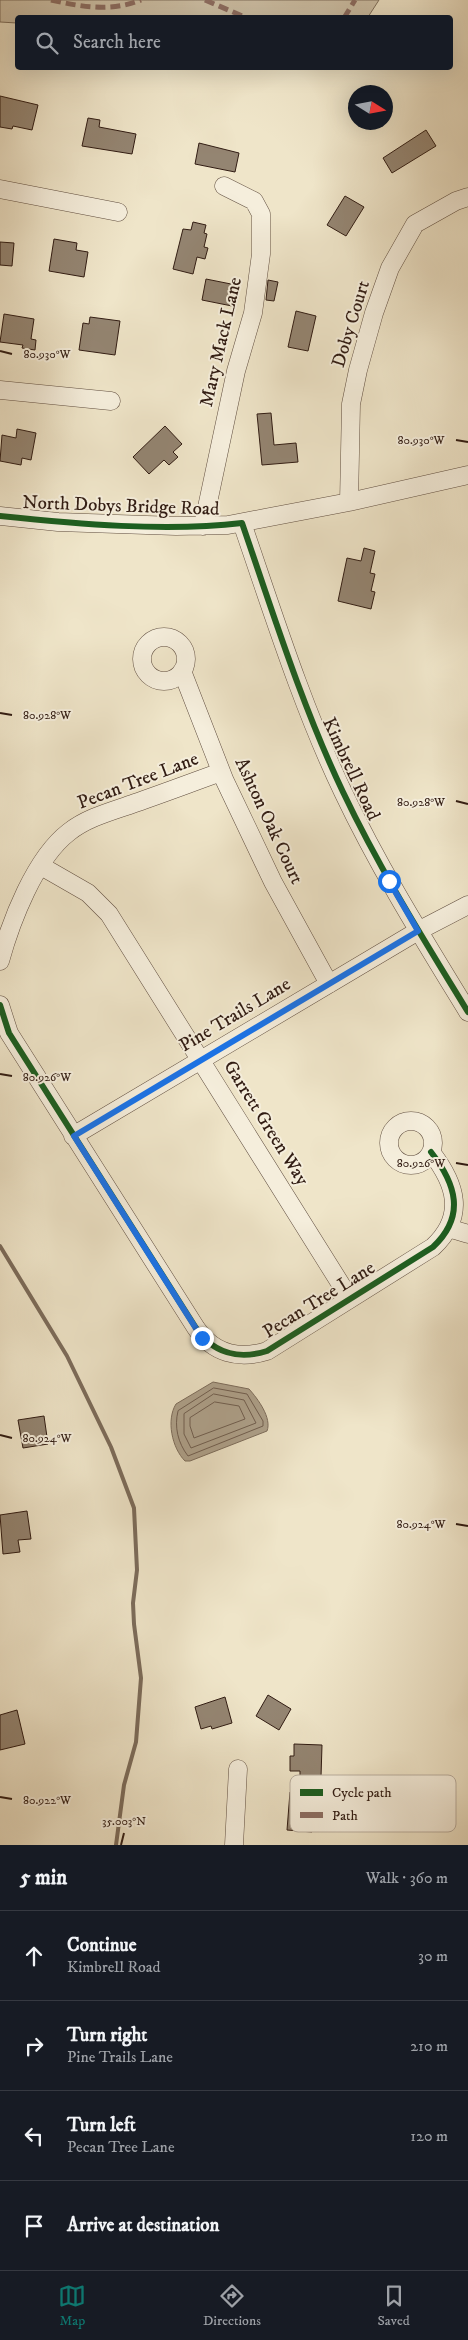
<!DOCTYPE html>
<html lang="en">
<head>
<meta charset="utf-8">
<style>
  body { margin:0; font-family:"IM FELL DW Pica",serif; background:#20242c; color:#f1f3f6 }
  .compass { position:absolute; left:348px; top:85px; width:45px; height:45px; border-radius:50%; background:#171b24; box-shadow:0 5px 20px #0002; rotate:101deg }
  .stop { position:absolute; width:15px; height:15px; margin:-11px; border:4px solid #1a73e8; border-radius:50%; background:#fff }
  .stop.end { background:#1a73e8; border-color:#fff; box-shadow:0 1px 5px #0008 }
  .list { margin:0; padding:0; list-style:none }
  h2 { display:flex; justify-content:space-between; align-items:center; height:65px; margin:0; padding:0 20px; font-size:21px }
  h2 small { font-size:16px; font-weight:400; color:#9ea1a6 }
  .list li { display:grid; grid-template-columns:32px 1fr auto; gap:15px; align-items:center; box-sizing:border-box; height:90px; padding:0 20px; border-top:1px solid #363941 }
  .list b { display:block; font-size:19px; white-space:nowrap }
  .list p { margin:0; font-size:16px; white-space:nowrap; color:#9ea1a6 }
  .list em { font-size:16px; font-style:normal; color:#9ea1a6 }
  .icon { flex:none; width:28px; height:28px; fill:none; stroke:currentColor; stroke-width:2; stroke-linecap:round; stroke-linejoin:round }
  .map { position:relative; flex:none; width:468px; height:1845px; overflow:hidden }
  .search { position:absolute; background:#171b24; box-shadow:0 5px 20px #0002; left:15px; right:15px; top:15px; height:55px; display:flex; align-items:center; gap:12px; box-sizing:border-box; padding:0 18px; border-radius:5px; color:#9ea1a6; font-size:19px }
  .sheet { height:425px; background:#171b24 }
  nav { display:flex; justify-content:space-around; align-items:center; box-sizing:border-box; height:70px; border-top:1px solid #363941; background:#171b24; font-size:14px; color:#9ea1a6 }
  nav a { display:grid; justify-items:center; gap:2px }
  nav .on { color:#0f766e }
  .map>svg:first-child { display:block }
  .green { fill:#cfc3aa; stroke:#80705e }
  .water { fill:#aea18b; stroke:#7c6c5b }
  .lines { fill:none; stroke-linecap:round; stroke-linejoin:round }
  .shore { stroke:#705e4f; stroke-width:1 }
  .stream { stroke:#7c6c5b; stroke-width:4 }
  .building { fill:#948572; stroke:#311c13 }
  .minor-casing { stroke:#604e40; stroke-width:19 }
  .minor { stroke:#f5eedc; stroke-width:18 }
  .quiet { stroke:#8d6e63; stroke-width:5; stroke-dasharray:10 5; stroke-linecap:butt }
  .cycleway-casing { stroke:#f5eedc; stroke-width:9 }
  .cycleway { stroke:#1b5e20; stroke-width:6 }
  .route { stroke:#1a73e8; stroke-width:6 }
  .ticks { fill:none; stroke:#311c13; stroke-width:2 }
  .labels { text-anchor:middle; dominant-baseline:central; stroke-width:4; stroke-linejoin:round; paint-order:stroke }
  .street-label { font-size:19px; fill:#311c13; stroke:#f5eedc }
  .key { fill:#f5eedc; stroke:#baafa0; stroke-width:1 }
  .key-label { font-size:14px; fill:#311c13 }
  .ticks-label { font-size:12px; text-anchor:middle; fill:#311c13; stroke:#f5eedc; stroke-width:4; stroke-linejoin:round; paint-order:stroke }
</style>
</head>
<body>
<div class="map">
<svg width="468" height="1845" viewBox="0 0 468 1845">
  <rect width="100%" height="100%" fill="#efe5c9"/>
  <filter id="stains"><feTurbulence type="fractalNoise" baseFrequency=".004" numOctaves="4"/><feColorMatrix values="0 0 0 0 .2 0 0 0 0 .09 0 0 0 0 .02 0 0 0 .5 -.17"/></filter>
  <radialGradient id="worn" r=".72"><stop offset=".6" stop-color="#630" stop-opacity="0"/><stop offset="1" stop-color="#630" stop-opacity=".3"/></radialGradient>
  <path class="green" d="M0,0H379L368,17L18,18L17,23L0,22Z"/>
  <path class="water" d="M213,1382L249,1389C258,1399 272,1418 267,1431L190,1461H185C172,1448 166,1420 176,1404Z"/>
  <g class="lines">
    <path class="shore" d="M214,1388L247,1394L263,1421V1426L188,1456C178,1443 174,1427 178,1411Z
      M214,1394L244,1400L256,1423L191,1448L184,1434V1414Z
      M215,1402L239,1406L245,1419L194,1438L190,1426V1418Z"/>
    <path class="stream" d="M0,1246L67,1356L111,1447L134,1508L137,1570L133,1603L134,1624L141,1678L136,1742L124,1785L116,1845"/>
  </g>
  <path class="building" d="M0,96L38,105L32,130L13,126L12,129L0,127Z
    M88,118L100,120L99,127L136,134L132,154L82,146Z
    M426,130L436,146L392,173L383,158Z
    M199,143L239,153L235,172L195,164Z
    M345,196L364,207L346,236L327,225Z
    M193,222L206,225L204,233L207,234L204,247L208,248L205,259L197,257L193,274L173,269L183,229L191,230Z
    M54,239L77,243L76,250L88,252L84,277L49,271Z
    M0,242L14,243L12,266L0,265Z
    M206,279L236,285L232,306L202,300Z
    M268,280L278,282L274,301L266,300Z
    M296,311L316,316L308,351L288,347Z
    M4,314L34,319L31,339L36,340L35,350L22,348L23,345L0,342Z
    M90,317L120,321L115,355L79,350L83,323L89,324Z
    M271,413L274,445L296,443L298,462L262,465L257,414Z
    M165,426L182,444L173,452L178,457L169,465L164,460L149,474L133,457Z
    M17,429L36,433L31,460L22,458L21,465L0,461L2,435L16,438Z
    M364,548L375,551L370,573L375,574L371,591L375,592L371,609L338,601L347,558L361,561Z
    M44,1416L48,1444L23,1448L18,1420Z
    M27,1511L31,1539L18,1540L20,1552L3,1554L0,1515Z
    M268,1695L291,1709L279,1730L256,1716Z
    M225,1697L232,1723L212,1729L211,1726L201,1729L195,1707Z
    M17,1710L25,1744L0,1750V1715Z
    M294,1744L322,1745L321,1777H317L312,1832L287,1830L290,1792L300,1793V1771H290V1756H294Z"/>
  <g class="lines">
    <g class="minor-casing">
      <path id="minor" d="M0,189L118,212
        M0,390L111,401
        M349,502L351,404L358,370L374,313L390,268L415,224L456,201L468,197
        M0,516L58,522L176,526L228,525L349,502L468,475
        M242,523C273,613 302,706 343,792C379,868 424,940 468,1012
        M203,526L236,371L253,313L261,254V214L254,201L224,186
        M142 659a22 22 0 1 1 44 0a22 22 0 1 1-44 0Z
        M182,671L224,779L273,882L329,984
        M41,866L88,893L109,914L350,1299
        M0,961C11,921 35,858 69,832C88,817 113,811 135,803C164,793 193,782 221,772
        M0,1005L9,1033L196,1328C213,1353 238,1360 267,1351L433,1247C466,1216 456,1184 431,1152
        M389 1143a22 22 0 1 1 44 0a22 22 0 1 1-44 0Z
        M73,1136L418,931L468,905
        M448,1228L468,1234
        M234,1845L238,1769"/>
    </g>
    <use href="#minor" class="minor"/>
    <path class="quiet" d="M51,0C82,7 111,12 141,0
      M205,0L247,18
      M344,18L355,0"/>
    <g class="cycleway-casing">
      <path id="cycleway" d="M0,516C76,524 166,532 242,523C273,613 302,706 343,792C379,868 424,940 468,1012
        M0,1005L9,1033L196,1328C213,1353 238,1360 267,1351L433,1247C466,1216 456,1184 431,1152"/>
    </g>
    <use href="#cycleway" class="cycleway"/>
  </g>
  <g class="lines">
    <path class="route" d="M202,1338L74,1136L418,931L389,881"/>
  </g>
  <path class="ticks" d="M0,351L12,354M456,440L468,442M0,713L12,715M456,801L468,804M0,1074L12,1076M456,1163L468,1165M0,1435L12,1438M456,1524L468,1526M0,1797L12,1799M121,1845L124,1833"/>
  <g class="labels">
    <g class="street-label">
      <text transform="translate(351 324) rotate(-73)">Doby Court</text>
      <text transform="translate(221 342) rotate(-77)">Mary Mack Lane</text>
      <text transform="translate(121 506) rotate(2)">North Dobys Bridge Road</text>
      <text transform="translate(351 769) rotate(65)">Kimbrell Road</text>
      <text transform="translate(138 781) rotate(-21)">Pecan Tree Lane</text>
      <text transform="translate(269 821) rotate(65)">Ashton Oak Court</text>
      <text transform="translate(235 1015) rotate(-31)">Pine Trails Lane</text>
      <text transform="translate(266 1123) rotate(58)">Garrett Green Way</text>
      <text transform="translate(319 1300) rotate(-32)">Pecan Tree Lane</text>
    </g>
  </g>
  <rect x="290" y="1775" width="166" height="57" rx="8" class="key"/>
  <rect x="300" y="1789" width="23" height="7" fill="#1b5e20"/>
  <rect x="300" y="1812" width="23" height="6" fill="#8d6e63"/>
  <g class="key-label">
    <text x="332" y="1797">Cycle path</text>
    <text x="332" y="1820">Path</text>
  </g>
  <g class="ticks-label">
    <text x="47" y="358">80.930°W</text>
    <text x="421" y="444">80.930°W</text>
    <text x="47" y="719">80.928°W</text>
    <text x="421" y="806">80.928°W</text>
    <text x="47" y="1081">80.926°W</text>
    <text x="421" y="1167">80.926°W</text>
    <text x="47" y="1442">80.924°W</text>
    <text x="421" y="1528">80.924°W</text>
    <text x="47" y="1804">80.922°W</text>
    <text x="124" y="1825">35.003°N</text>
  </g>
  <rect width="100%" height="100%" filter="url(#stains)"/>
  <rect width="100%" height="100%" fill="url(#worn)"/>
</svg>
<svg class="compass" viewBox="-18 -18 36 36"><path d="M0-13l5 13h-10z" fill="#e53935"/><path d="M0 13l5-13h-10z" fill="#9ea1a6"/></svg>
<div class="stop" style="left:389px;top:881px"></div>
<div class="stop end" style="left:202px;top:1338px"></div>
<div class="search"><svg class="icon" aria-label="search" viewBox="0 0 24 24"><circle cx="10" cy="10" r="6"/><path d="M15 15l6 6"/></svg>Search here</div>
</div>
<section class="sheet">
<h2>5 min<small>Walk · 360 m</small></h2>
<ul class="list">
<li><svg class="icon" aria-label="ahead" viewBox="0 0 24 24"><path d="M12 20V5M6 11l6-6 6 6"/></svg><div><b>Continue</b><p>Kimbrell Road</p></div><em>30 m</em></li>
<li><svg class="icon" aria-label="right" viewBox="0 0 24 24"><path d="M7 20v-9h11M14 6l5 5-5 5"/></svg><div><b>Turn right</b><p>Pine Trails Lane</p></div><em>210 m</em></li>
<li><svg class="icon" aria-label="left" viewBox="0 0 24 24"><path d="M17 20v-9H6M10 6l-5 5 5 5"/></svg><div><b>Turn left</b><p>Pecan Tree Lane</p></div><em>120 m</em></li>
<li><svg class="icon" aria-label="arrive" viewBox="0 0 24 24"><path d="M6 21V4h12l-3 4 3 4H6"/></svg><div><b>Arrive at destination</b></div></li>
</ul>
</section>
<nav>
<a class="on"><svg class="icon" aria-label="map" viewBox="0 0 24 24"><path d="M3 6l6-2 6 2 6-2v14l-6 2-6-2-6 2zM9 4v14M15 6v14"/></svg>Map</a>
<a><svg class="icon" aria-label="directions" viewBox="0 0 24 24"><path d="M12 3l9 9-9 9-9-9zM9 14v-3h6M13 9l2 2-2 2"/></svg>Directions</a>
<a><svg class="icon" aria-label="saved" viewBox="0 0 24 24"><path d="M7 4h10v16l-5-4-5 4z"/></svg>Saved</a>
</nav>
</body>
</html>
